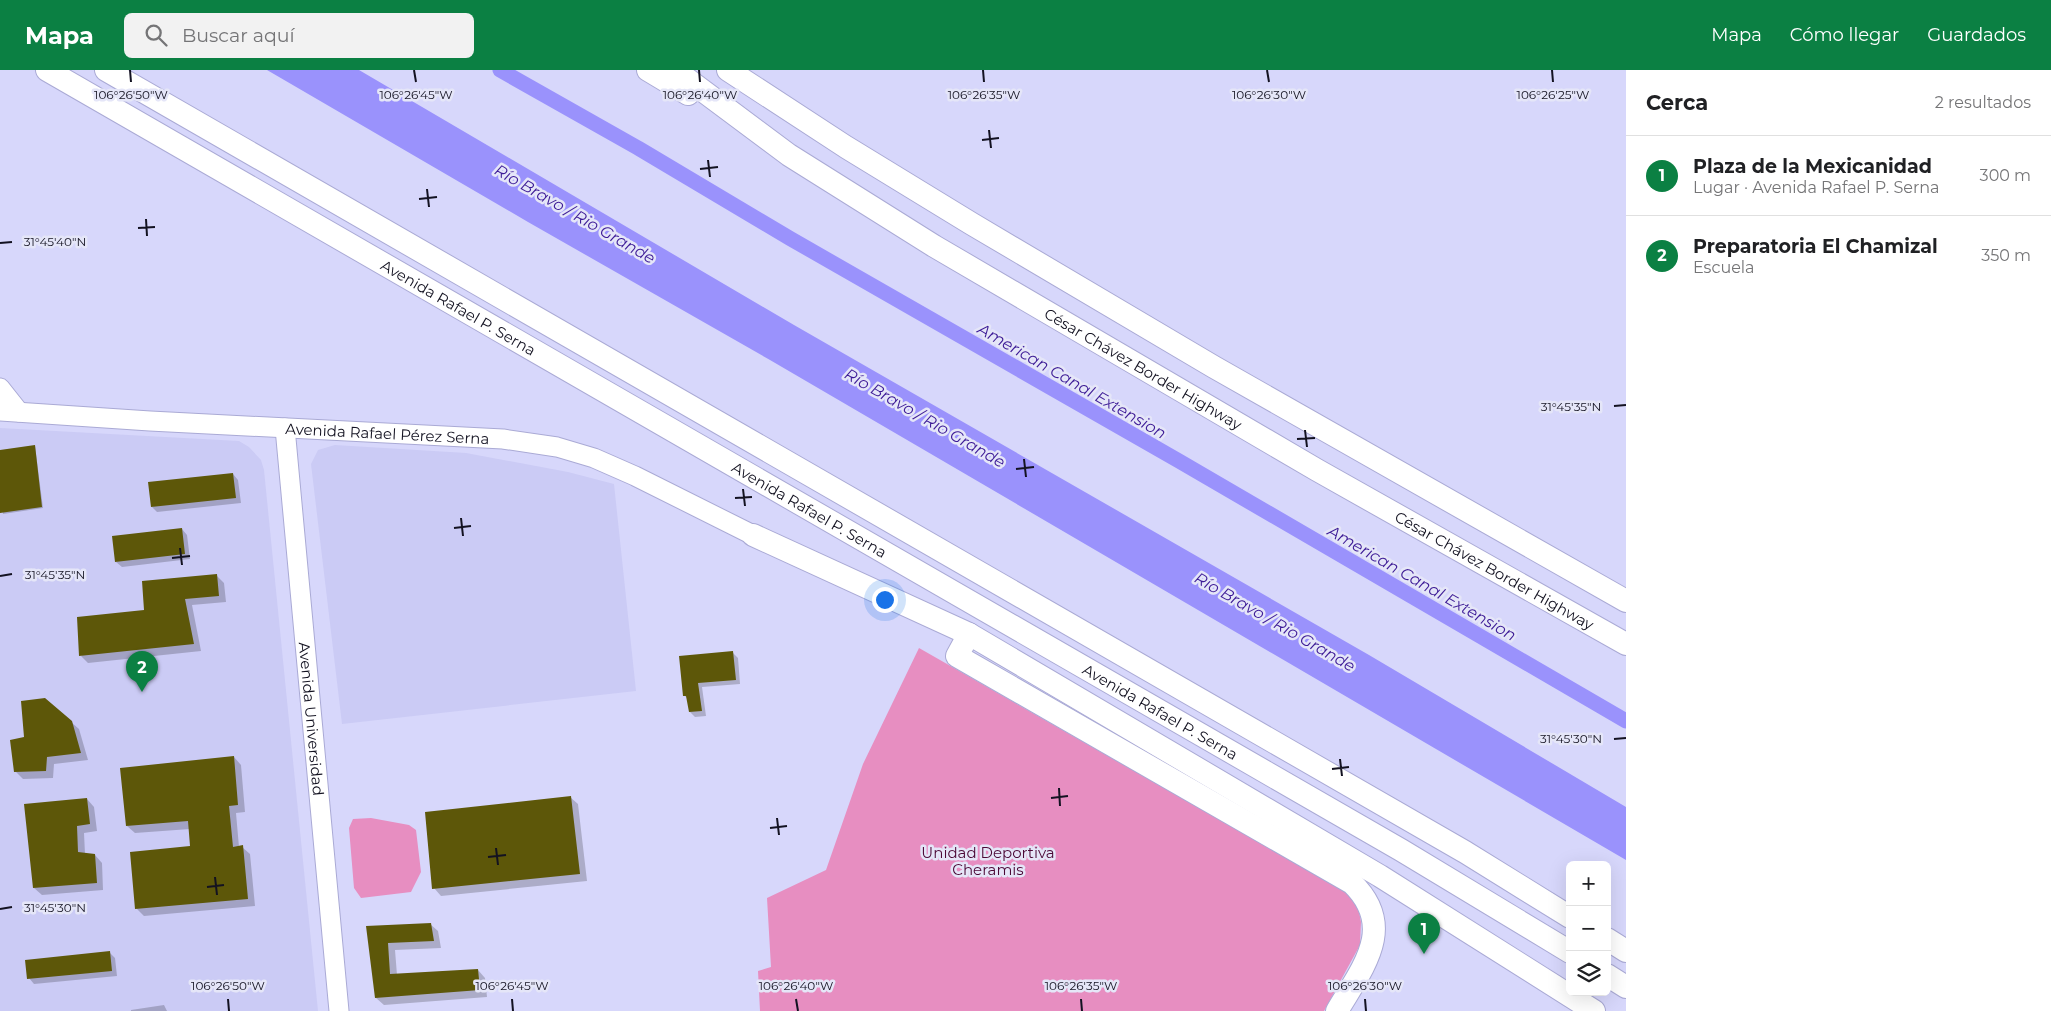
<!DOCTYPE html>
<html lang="es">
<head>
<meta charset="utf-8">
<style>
  body { margin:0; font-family:Montserrat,sans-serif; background:#f2f2f2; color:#202124 }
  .controls { position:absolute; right:15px; bottom:15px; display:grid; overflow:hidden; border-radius:8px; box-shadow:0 5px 20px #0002 }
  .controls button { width:45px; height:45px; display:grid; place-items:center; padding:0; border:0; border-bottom:1px solid #e0e0e0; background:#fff; color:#202124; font:25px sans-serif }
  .you { position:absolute; left:884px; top:529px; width:18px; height:18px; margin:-12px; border:4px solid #fff; border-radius:50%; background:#1a73e8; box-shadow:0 0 0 8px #1a73e833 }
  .badge { display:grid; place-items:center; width:32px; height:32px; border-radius:50%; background:#0b8043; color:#fff; font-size:16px; font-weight:700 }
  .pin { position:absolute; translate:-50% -41px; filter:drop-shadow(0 1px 2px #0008) }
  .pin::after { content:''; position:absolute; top:26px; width:18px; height:15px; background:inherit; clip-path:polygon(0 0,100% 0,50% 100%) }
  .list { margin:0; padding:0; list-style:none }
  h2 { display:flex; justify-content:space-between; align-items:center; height:65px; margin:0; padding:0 20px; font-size:21px }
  h2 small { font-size:16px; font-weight:400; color:#757577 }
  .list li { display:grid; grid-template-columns:32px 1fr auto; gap:15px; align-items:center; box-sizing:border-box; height:80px; padding:0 20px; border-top:1px solid #e0e0e0 }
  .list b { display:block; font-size:19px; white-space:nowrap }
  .list p { margin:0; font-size:16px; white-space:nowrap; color:#757577 }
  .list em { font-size:16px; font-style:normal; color:#757577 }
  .icon { flex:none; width:28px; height:28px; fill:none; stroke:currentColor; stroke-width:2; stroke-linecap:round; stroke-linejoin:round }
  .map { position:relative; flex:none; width:1626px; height:941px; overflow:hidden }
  header { display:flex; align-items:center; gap:30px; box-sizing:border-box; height:70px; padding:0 25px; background:#0b8043; color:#fff }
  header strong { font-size:24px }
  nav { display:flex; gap:28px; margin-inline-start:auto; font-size:18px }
  .search { width:350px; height:45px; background:#f2f2f2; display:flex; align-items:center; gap:12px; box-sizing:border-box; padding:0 18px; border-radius:8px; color:#757577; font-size:19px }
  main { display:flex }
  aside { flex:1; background:#fff }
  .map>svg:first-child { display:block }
  .built { fill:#cbcbf5 }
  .green { fill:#e78ec1 }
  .water { fill:#9a92fc }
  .shadow { fill:#0003 }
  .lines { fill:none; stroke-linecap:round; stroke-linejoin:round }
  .canal { stroke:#9a92fc; stroke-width:15 }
  .building { fill:#5d5709 }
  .major-casing { stroke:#aaaad5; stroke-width:21 }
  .highway-casing { stroke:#aaaad5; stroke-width:24 }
  .major { stroke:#fff; stroke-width:19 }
  .highway { stroke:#fff; stroke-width:22 }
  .ticks { fill:none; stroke:#131221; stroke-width:2 }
  .labels { text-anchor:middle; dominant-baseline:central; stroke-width:5; stroke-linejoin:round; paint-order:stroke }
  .street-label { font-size:15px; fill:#131221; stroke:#e5e6f8 }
  .park-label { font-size:15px; fill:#4c0836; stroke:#e5e6f8 }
  .water-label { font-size:16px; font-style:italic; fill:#3c1a96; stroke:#e5e6f8 }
  .ticks-label { font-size:12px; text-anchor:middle; fill:#131221; stroke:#e5e6f8; stroke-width:5; stroke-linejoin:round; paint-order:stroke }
</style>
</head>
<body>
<header>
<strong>Mapa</strong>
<div class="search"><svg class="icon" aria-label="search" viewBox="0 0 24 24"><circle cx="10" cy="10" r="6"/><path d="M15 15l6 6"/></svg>Buscar aquí</div>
<nav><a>Mapa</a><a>Cómo llegar</a><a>Guardados</a></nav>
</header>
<main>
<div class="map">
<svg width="1626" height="941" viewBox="0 0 1626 941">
  <rect width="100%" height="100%" fill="#d7d7fb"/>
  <path class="built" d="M0,358L239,371L249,377L261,390L264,400L318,941H0Z
    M335,375L466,383L568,402L614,414L636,621L342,654L311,394L318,380Z"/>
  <path class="green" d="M919,578L1348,823L1358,836L1361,852L1360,875L1324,941H760L758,901L771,897L767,828L826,800L863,694Z
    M371,748L409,755L416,760L421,802L411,822L361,828L354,818L349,758L353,749Z"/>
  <path class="water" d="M267,0H359L794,255L1369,585L1626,737V790L770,290L528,152Z"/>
  <path class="shadow" d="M35,376L43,438L3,444L0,425V381Z
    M233,404L238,410L241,433L157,442L152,437Z
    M182,459L187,465L190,489L122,497L116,492Z
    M217,506L224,513L226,532L192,535L201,581L88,593L81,586L146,541Z
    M733,583L738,588L740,614L702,617L706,646L695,647L690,642L688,629L685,626L681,587Z
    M71,652L79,659L88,690L54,694L53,708L23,709L15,701Z
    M234,687L241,695L245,742L236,743L239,777H242L250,784L255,836L144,846L137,839L131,783L191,777L190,759L135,763L127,756Z
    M570,727L578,734L587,811L441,826L434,818Z
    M87,729L94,737L97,761L84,763L85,784L95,785L102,793L103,820L42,825L34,818Z
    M430,854L438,861L441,878L395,880L397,905L478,900L485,908L487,927L384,935L376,928L368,857Z
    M110,883L115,888L117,906L34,914L29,908Z
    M164,935L167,941H131V940Z"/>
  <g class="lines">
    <path class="canal" d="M500,0L638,78L791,169L1179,391L1626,651"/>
  </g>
  <path class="building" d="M35,375L42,437L0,443V380Z
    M233,403L236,428L151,437L148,412Z
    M182,458L185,484L115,492L112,466Z
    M217,504L219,526L185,529L194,574L79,586L77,547L144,540L142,511Z
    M733,581L736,610L698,613L702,641L689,642L686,626H683L679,586Z
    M45,628L72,651L81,683L47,687L46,701L14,702L10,670L24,667L21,631Z
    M234,686L238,735L229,736L233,777L243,775L248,829L135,839L130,782L190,776L188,751L126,756L120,698Z
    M571,726L580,804L432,819L425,742Z
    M87,728L90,754L77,756L78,782L95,784L97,813L33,818L24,734Z
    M431,853L434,871L388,873L390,904L478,899L480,920L375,928L366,856Z
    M110,881L112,901L27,909L25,890Z"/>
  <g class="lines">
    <g class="major-casing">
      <g id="major">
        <path d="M0,318L19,342"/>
        <path id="s1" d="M0,341L150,351L503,369L557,377L594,388L635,406L753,465"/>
        <path id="s2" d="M285,358L339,941"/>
      </g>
    </g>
    <g class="highway-casing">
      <g id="highway">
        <path id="s3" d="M47,0L1401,780L1570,882"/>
        <path d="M106,0L1465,782L1570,847"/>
        <path d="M648,0L688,24"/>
        <path id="s4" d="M675,0L789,85L934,176L1317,400L1626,574"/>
        <path d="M728,0L846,77L972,154L1214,297L1626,531"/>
        <path d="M753,465L969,564L1380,806L1594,941"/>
        <path d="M969,564L957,586L1352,813C1397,857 1363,897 1337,941"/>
        <path d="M1607,869L1626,881"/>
        <path d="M1607,905L1626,917"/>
      </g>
    </g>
    <use href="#major" class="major"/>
    <use href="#highway" class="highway"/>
  </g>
  <path class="ticks" d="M130,0L131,12M414,0L416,12M699,0L700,12M983,0L984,12M1267,0L1269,12M1552,0L1553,12M989,60L991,78M982,70L999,68M708,90L710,107M700,99L718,97M427,119L429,137M419,129L437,127M146,149L147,166M138,158L155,157M0,173L12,172M1614,336L1626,335M1305,360L1307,377M1297,369L1315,368M1024,389L1026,407M1016,399L1034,397M743,419L745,436M735,428L752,427M461,448L463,466M454,458L471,456M180,478L182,495M172,488L190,486M0,506L12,504M1614,669L1626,668M1340,689L1342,706M1332,699L1349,697M1059,718L1060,736M1051,728L1068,726M777,748L779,765M770,758L787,756M496,778L498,795M488,787L506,785M215,807L217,825M207,817L224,815M0,839L12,837M228,929L229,941M512,929L513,941M796,929L798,941M1081,929L1082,941M1365,929L1366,941"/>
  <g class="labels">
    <g class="street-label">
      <text stroke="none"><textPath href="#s3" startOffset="475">Avenida Rafael P. Serna</textPath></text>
      <text stroke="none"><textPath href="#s4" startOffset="556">César Chávez Border Highway</textPath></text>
      <text stroke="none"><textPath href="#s1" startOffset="388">Avenida Rafael Pérez Serna</textPath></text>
      <text stroke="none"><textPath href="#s3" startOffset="880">Avenida Rafael P. Serna</textPath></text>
      <text stroke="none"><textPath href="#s4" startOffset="961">César Chávez Border Highway</textPath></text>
      <text stroke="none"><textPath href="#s3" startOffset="1285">Avenida Rafael P. Serna</textPath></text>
      <text stroke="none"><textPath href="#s2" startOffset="292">Avenida Universidad</textPath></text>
    </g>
    <g class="park-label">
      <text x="988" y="782">Unidad Deportiva<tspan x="988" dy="17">Cheramis</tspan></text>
    </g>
    <g class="water-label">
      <text transform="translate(575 144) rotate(30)">Río Bravo / Rio Grande</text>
      <text transform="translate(1072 311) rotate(30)">American Canal Extension</text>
      <text transform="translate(925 348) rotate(30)">Río Bravo / Rio Grande</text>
      <text transform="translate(1422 513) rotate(30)">American Canal Extension</text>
      <text transform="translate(1275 552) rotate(30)">Río Bravo / Rio Grande</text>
    </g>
  </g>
  <g class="ticks-label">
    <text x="131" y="29">106°26'50"W</text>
    <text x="416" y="29">106°26'45"W</text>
    <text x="700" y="29">106°26'40"W</text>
    <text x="984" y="29">106°26'35"W</text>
    <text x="1269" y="29">106°26'30"W</text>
    <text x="1553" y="29">106°26'25"W</text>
    <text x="55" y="176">31°45'40"N</text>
    <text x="1571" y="341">31°45'35"N</text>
    <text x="55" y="509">31°45'35"N</text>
    <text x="1571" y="673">31°45'30"N</text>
    <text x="55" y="842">31°45'30"N</text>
    <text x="228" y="920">106°26'50"W</text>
    <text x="512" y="920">106°26'45"W</text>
    <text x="796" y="920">106°26'40"W</text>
    <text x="1081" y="920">106°26'35"W</text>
    <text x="1365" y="920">106°26'30"W</text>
  </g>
</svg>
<div class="controls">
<button>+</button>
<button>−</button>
<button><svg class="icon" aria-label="layers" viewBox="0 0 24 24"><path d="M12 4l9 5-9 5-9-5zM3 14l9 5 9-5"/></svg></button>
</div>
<div class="you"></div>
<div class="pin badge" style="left:1424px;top:884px">1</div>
<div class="pin badge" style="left:142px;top:622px">2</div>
</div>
<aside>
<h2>Cerca<small>2 resultados</small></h2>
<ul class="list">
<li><span class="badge">1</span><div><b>Plaza de la Mexicanidad</b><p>Lugar · Avenida Rafael P. Serna</p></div><em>300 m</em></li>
<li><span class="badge">2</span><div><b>Preparatoria El Chamizal</b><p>Escuela</p></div><em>350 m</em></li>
</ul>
</aside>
</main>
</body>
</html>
